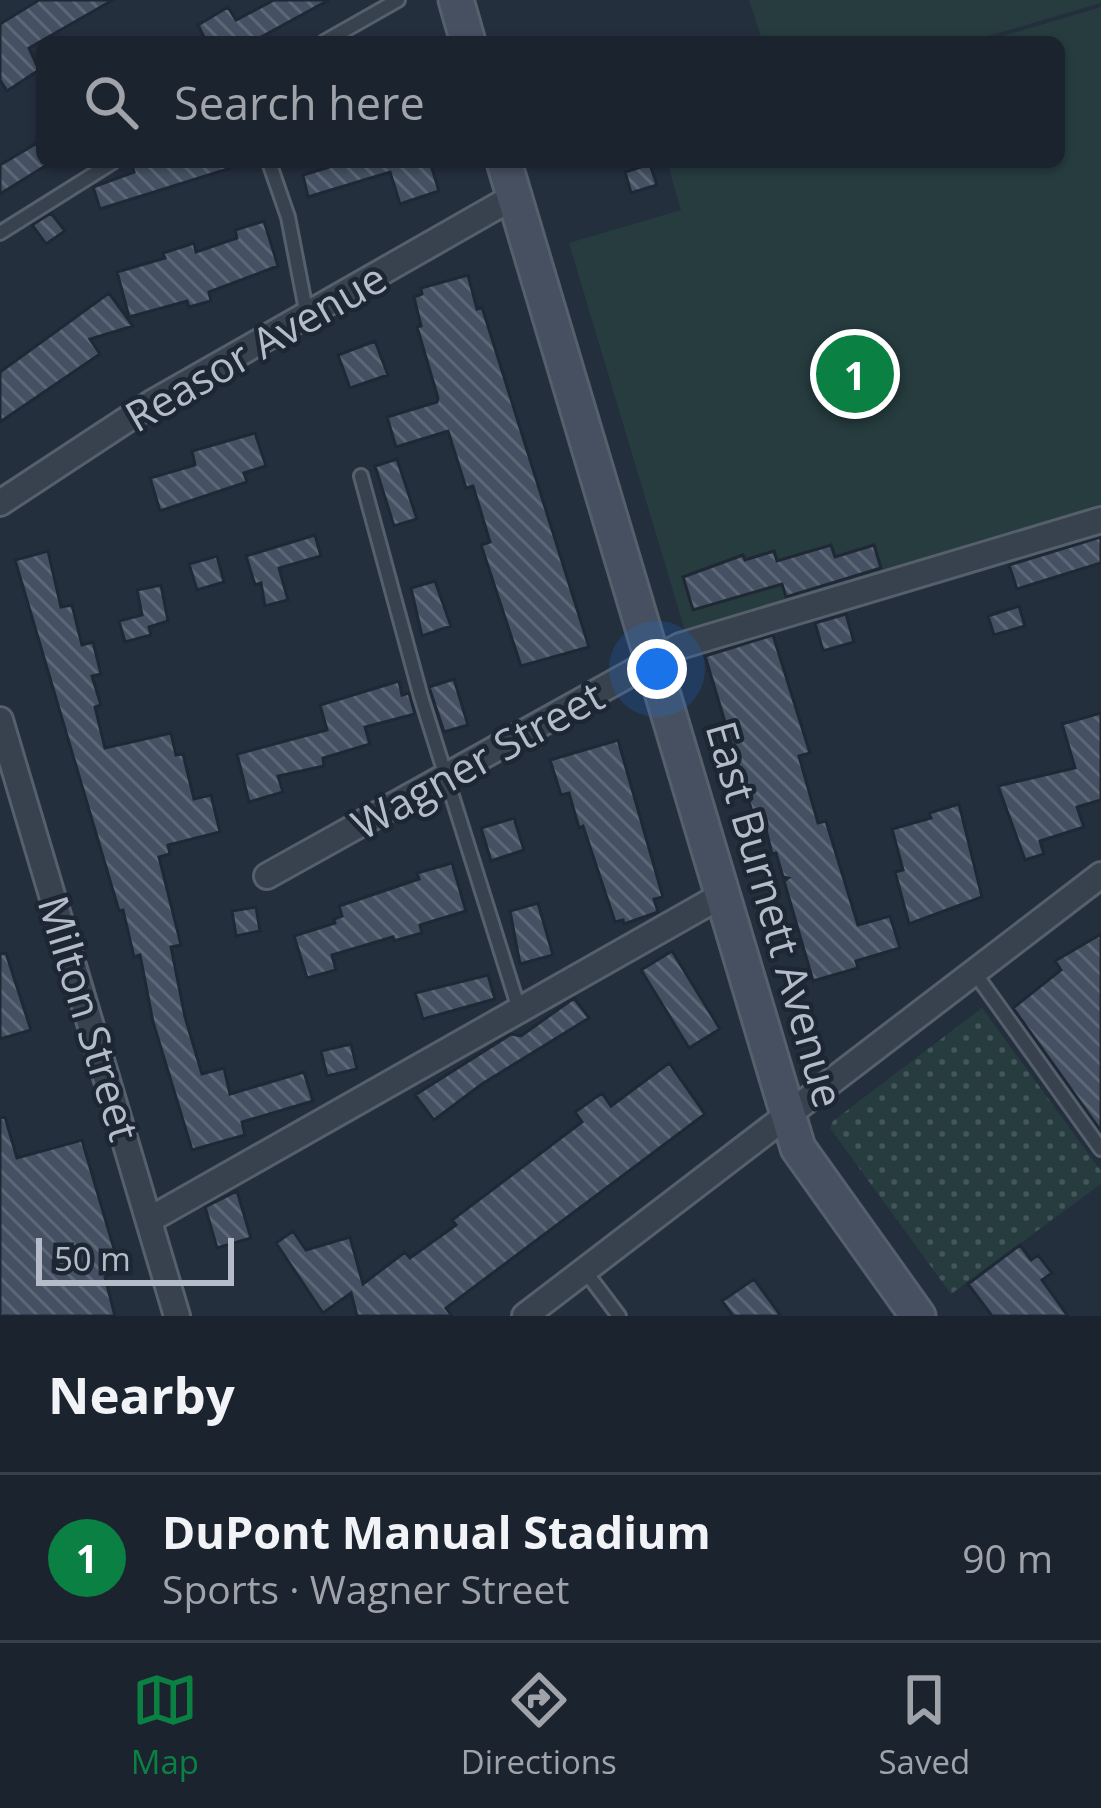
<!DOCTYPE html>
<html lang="en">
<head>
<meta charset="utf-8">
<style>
  body { margin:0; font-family:"Open Sans",sans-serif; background:#282f3a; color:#f1f3f6 }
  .scale { position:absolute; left:36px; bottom:30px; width:198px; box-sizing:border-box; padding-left:12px; border:6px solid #b4bcc9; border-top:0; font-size:33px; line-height:42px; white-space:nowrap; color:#b4bcc9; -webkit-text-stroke:9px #1d2633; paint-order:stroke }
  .you { position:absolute; left:657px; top:669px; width:42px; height:42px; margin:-30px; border:9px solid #fff; border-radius:50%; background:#1a73e8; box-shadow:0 0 0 18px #1a73e833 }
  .badge { display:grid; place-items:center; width:78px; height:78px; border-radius:50%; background:#0b8043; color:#fff; font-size:39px; font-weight:700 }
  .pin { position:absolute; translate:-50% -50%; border:6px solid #fff; box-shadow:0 3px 12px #0006 }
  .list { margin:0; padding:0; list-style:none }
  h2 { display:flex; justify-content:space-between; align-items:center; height:156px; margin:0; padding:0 48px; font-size:51px }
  h2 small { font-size:39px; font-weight:400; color:#a0a4aa }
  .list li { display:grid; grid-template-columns:78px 1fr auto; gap:36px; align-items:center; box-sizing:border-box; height:168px; padding:0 48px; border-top:3px solid #39404a }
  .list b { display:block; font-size:45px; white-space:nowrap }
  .list p { margin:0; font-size:39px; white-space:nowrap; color:#a0a4aa }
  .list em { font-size:39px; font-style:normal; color:#a0a4aa }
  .icon { flex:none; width:66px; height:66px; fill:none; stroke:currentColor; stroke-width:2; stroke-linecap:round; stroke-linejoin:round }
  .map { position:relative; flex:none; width:1101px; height:1316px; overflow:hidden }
  .search { position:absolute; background:#1b232e; box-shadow:0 3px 9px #0004; left:36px; right:36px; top:36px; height:132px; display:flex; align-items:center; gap:30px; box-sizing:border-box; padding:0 42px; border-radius:18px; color:#a0a4aa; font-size:45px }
  .sheet { height:324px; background:#1b232e }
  nav { display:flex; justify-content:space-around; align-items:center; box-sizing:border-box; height:168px; border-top:3px solid #39404a; background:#1b232e; font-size:33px; color:#a0a4aa }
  nav a { display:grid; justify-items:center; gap:6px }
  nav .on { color:#0b8043 }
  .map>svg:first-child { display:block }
  .grass { fill:url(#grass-dots) }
  .garden { fill:#263c3f }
  .building { fill:url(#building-back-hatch); stroke:#1f2835; stroke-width:3 }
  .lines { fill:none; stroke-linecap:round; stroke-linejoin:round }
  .lane-casing { stroke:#565f6c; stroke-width:18 }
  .street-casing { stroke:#565f6c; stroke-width:30 }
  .secondary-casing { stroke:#565f6c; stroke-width:39 }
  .lane { stroke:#38414e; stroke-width:12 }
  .street { stroke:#38414e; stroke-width:24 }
  .secondary { stroke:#465061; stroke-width:33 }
  .labels { text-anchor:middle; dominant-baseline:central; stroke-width:9; stroke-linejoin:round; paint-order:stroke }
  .street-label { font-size:42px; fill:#b4bcc9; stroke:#1d2633 }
</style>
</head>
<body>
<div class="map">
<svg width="1101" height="1316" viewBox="0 0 1101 1316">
  <defs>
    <pattern id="grass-dots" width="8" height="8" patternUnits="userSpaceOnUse" patternTransform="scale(3)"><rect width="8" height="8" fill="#263c3f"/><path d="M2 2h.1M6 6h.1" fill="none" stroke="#435659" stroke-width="1.8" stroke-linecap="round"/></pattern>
    <pattern id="building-back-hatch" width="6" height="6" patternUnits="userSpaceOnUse" patternTransform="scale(3)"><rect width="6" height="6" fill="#455162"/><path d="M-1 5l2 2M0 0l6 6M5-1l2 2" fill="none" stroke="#5d6877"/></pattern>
  </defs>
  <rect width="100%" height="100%" fill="#242f3e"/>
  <path class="grass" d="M982,1008L1101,1171V1184L951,1294L830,1128L833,1121Z"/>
  <path class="garden" d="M749,0H1101V3L967,42H763Z
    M1101,7V506L685,631L569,243L681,210L667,162H1059V42H983Z"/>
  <path class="building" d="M39,0H113L29,48L39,70L7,91L0,80V24Z
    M274,0H329L252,42H194L204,37L198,25L228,7L236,20Z
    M37,143L42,162L50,163L0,194V165Z
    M131,162H230L231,168L100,209L93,187L134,172Z
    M345,162H430L439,191L400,204L390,172L308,197L303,175Z
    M650,164L657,185L631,193L625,172Z
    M51,213L65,231L46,244L32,225Z
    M264,221L278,266L209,292L211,301L189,307L187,301L129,317L117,272L165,258L163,253L194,243L196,252L237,238L235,230Z
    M468,275L477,309L482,307L589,647L521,666L481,545L490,542L473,486L466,488L448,431L396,447L387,417L437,402L438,398L417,327L421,326L414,297L422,294L421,288Z
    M109,293L133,326L90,339L100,354L0,422V372Z
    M375,341L388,375L350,388L338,355Z
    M255,433L266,466L244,473L247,482L160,511L150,478L195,465L192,451Z
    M397,459L417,519L394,526L375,466Z
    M315,535L321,556L279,568L288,600L265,606L261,583L255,585L246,556Z
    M1101,537V563L1017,589L1009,565Z
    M831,545L835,557L874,545L881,568L786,597L782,584L693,610L683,577L743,555L745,560L774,551L777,561Z
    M48,551L61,607L72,605L82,645L93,642L101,674L92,676L101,705L95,707L105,748L171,733L176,755L183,754L194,799L211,795L220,832L168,845L170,854L159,857L181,945L171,947L185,1017L202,1074L224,1068L230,1094L304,1072L313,1101L242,1122L245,1135L192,1150L153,1022L140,955L134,957L123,910L119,911L15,560Z
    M217,556L224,582L197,590L189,564Z
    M435,581L451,626L422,636L411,588Z
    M161,585L168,621L149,627L151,635L125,642L119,621L142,615L137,590Z
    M1019,606L1025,626L994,635L988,616Z
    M846,614L854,642L823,651L815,623Z
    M773,635L810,753L799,756L818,823L826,821L858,925L890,916L900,948L856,961L858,968L813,981L784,881L788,878L783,877L776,853L772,854L762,813L753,815L705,656Z
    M454,679L468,725L444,732L429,687Z
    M399,681L402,695L409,693L415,714L365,727L370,744L323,758L324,766L278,776L283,792L249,802L237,754L327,730L320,705Z
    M1101,713V800L1077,807L1084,827L1040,841L1044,854L1025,860L998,786L1075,768L1062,724Z
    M618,740L663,897L654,899L658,912L624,924L623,920L615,922L583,826L579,828L569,793L561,795L550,760Z
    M959,804L982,897L909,924L895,872L903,870L892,829L931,818L929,813Z
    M514,818L524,850L491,861L481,828Z
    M452,863L466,911L420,925L422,933L394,941L393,937L332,955L336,970L307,978L294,936L335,923L334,919L342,916L339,906L419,879L417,873Z
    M538,903L553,955L520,964L510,911Z
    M256,907L260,931L236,936L232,911Z
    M1101,934V1131L1013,1008L1061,970L1055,961Z
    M672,951L720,1029L689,1048L641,970Z
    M6,953L31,1030L0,1039V954Z
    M488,975L495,999L423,1019L415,993Z
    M574,998L589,1018L482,1084L434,1120L415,1095L511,1034L521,1036Z
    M351,1044L357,1069L327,1076L321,1051Z
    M669,1063L705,1114L446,1308L452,1316H357L351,1293L323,1313L276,1243L293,1231L306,1250L350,1237L363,1284L405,1252L410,1258L456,1225L452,1220L582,1122L575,1112L602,1093L611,1106Z
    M5,1117L17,1158L82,1140L120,1269L105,1277L115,1316H0V1118Z
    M237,1191L251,1238L217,1248L205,1207Z
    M1020,1245L1031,1260L1038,1255L1052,1273L1042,1280L1068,1316H992L968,1284Z
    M754,1279L781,1316H733L722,1301Z"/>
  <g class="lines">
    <g class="lane-casing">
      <path id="lane" d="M324,42L398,0
        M269,162L288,217L307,315
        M0,233L113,162
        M361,476L421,697L519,1009
        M974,972L1101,1149
        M585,1271L619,1316"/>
    </g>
    <g class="street-casing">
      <path id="street" d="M0,503L152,403L515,196
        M0,720L177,1316
        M267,876L680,646L1101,520
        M149,1220L724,894
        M525,1316L1101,875"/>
    </g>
    <g class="secondary-casing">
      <path id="secondary" d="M456,0L468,42
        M504,162L798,1148L918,1316"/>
    </g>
    <use href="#lane" class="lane"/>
    <use href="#street" class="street"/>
    <use href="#secondary" class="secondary"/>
  </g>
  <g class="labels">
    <g class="street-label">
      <text transform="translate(255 346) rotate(-30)">Reasor Avenue</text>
      <text transform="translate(477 759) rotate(-29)">Wagner Street</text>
      <text transform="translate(776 914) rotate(74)">East Burnett Avenue</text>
      <text transform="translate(90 1018) rotate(73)">Milton Street</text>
    </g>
  </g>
</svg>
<div class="scale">50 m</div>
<div class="you"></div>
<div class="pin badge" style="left:855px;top:374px">1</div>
<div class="search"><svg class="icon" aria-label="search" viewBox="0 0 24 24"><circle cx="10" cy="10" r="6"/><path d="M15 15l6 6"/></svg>Search here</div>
</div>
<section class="sheet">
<h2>Nearby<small></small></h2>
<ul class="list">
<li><span class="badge">1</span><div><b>DuPont Manual Stadium</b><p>Sports · Wagner Street</p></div><em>90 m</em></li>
</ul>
</section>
<nav>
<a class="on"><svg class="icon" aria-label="map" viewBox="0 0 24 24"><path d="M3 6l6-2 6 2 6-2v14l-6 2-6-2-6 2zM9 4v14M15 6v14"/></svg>Map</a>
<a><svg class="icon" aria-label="directions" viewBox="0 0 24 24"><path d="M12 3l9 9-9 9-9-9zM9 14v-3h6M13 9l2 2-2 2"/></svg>Directions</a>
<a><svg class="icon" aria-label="saved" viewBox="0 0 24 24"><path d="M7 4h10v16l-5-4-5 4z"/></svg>Saved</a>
</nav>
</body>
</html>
